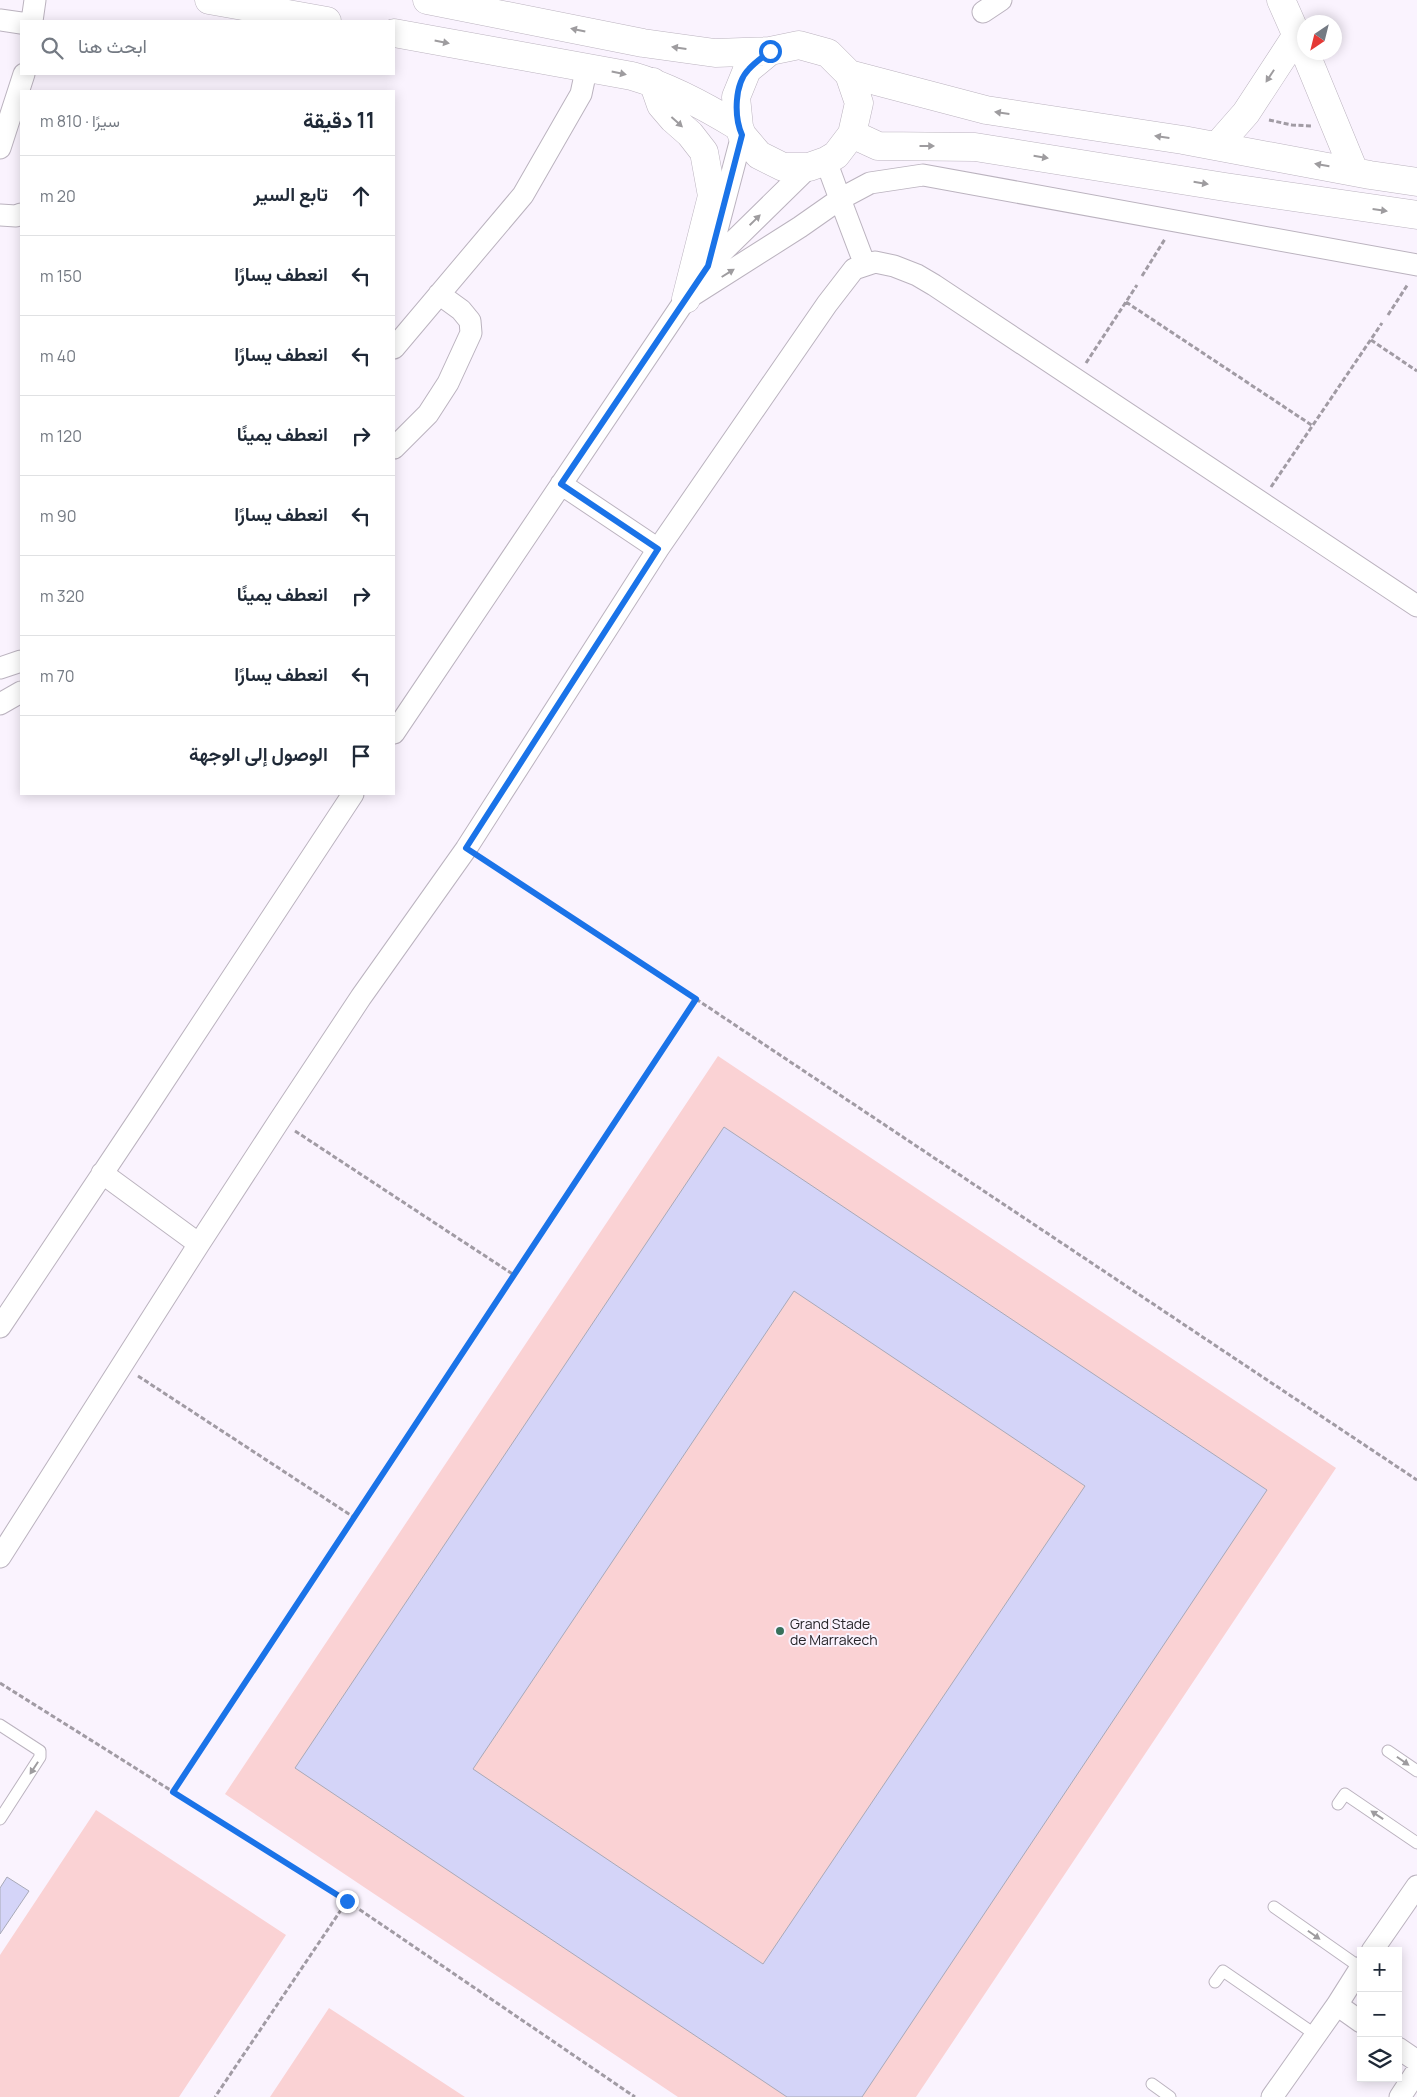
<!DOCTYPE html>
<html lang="ar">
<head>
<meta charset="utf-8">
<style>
  body { margin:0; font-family:Manrope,Vazirmatn,sans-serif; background:#f6f6f7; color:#1f2937; direction:rtl }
  .controls { position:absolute; right:15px; bottom:15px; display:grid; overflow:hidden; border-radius:0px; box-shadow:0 2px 12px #0003 }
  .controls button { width:45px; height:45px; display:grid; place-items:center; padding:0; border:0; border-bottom:1px solid #e0e1e3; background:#fff; color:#1f2937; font:25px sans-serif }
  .compass { position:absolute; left:1297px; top:15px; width:45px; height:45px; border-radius:50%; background:#fff; box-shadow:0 2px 12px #0003; rotate:215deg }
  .stop { position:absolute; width:15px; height:15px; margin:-11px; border:4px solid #1a73e8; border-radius:50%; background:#fff }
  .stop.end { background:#1a73e8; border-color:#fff; box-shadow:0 1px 5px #0008 }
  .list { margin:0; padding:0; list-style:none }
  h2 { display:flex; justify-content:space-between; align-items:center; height:65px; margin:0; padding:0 20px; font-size:21px }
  h2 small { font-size:16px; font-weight:400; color:#747a83 }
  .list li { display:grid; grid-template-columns:32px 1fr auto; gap:15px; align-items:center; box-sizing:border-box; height:80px; padding:0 20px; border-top:1px solid #e0e1e3 }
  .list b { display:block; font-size:19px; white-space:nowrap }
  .list em { font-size:16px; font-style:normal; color:#747a83 }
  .icon { flex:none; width:28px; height:28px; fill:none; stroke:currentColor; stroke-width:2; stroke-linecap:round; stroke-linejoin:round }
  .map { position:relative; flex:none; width:1417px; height:2097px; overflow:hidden; direction:ltr }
  .search { position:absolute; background:#fff; box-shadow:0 2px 12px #0003; left:20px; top:20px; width:375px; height:55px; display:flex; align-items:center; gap:12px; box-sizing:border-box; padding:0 18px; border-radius:0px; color:#747a83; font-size:19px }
  .panel { position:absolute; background:#fff; box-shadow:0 2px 12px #0003; left:20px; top:90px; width:375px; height:705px; border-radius:0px; direction:rtl }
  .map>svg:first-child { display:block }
  .pitch { fill:#fad2d4 }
  .building { fill:#d4d4f8; stroke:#a8a9b7; fill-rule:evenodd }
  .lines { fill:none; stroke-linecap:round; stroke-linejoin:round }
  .lane-casing { stroke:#bbb3bf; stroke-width:13 }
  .street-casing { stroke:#bbb3bf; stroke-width:23 }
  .secondary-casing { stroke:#bbb3bf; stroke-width:29 }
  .path { stroke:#a19ba4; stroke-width:3; stroke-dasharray:5 2.5; stroke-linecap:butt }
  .lane { stroke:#fff; stroke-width:11 }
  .street { stroke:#fff; stroke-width:21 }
  .secondary { stroke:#fff; stroke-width:28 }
  .oneway { fill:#9e9c9f }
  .route { stroke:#1a73e8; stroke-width:6 }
  .poi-dot { fill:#37715b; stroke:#faf3fe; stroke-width:2 }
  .labels { text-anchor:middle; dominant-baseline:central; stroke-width:4; stroke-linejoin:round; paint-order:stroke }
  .poi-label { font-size:14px; fill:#272429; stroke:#faf3fe; text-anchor:start }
</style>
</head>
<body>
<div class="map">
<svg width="1417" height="2097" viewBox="0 0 1417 2097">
  <rect width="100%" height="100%" fill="#faf3fe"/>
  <path class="pitch" d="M718,1056L1336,1468L916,2097H678L225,1794Z
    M96,1810L286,1935L179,2097H0V1955Z
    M329,2008L465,2097H270Z"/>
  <path class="building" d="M724,1127L1267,1490L862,2097H787L295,1768ZM794,1291L1085,1486L763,1964L473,1769Z
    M7,1877L29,1891L0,1934V1888Z"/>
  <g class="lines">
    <g class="lane-casing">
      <path id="lane" d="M0,1725L40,1751V1757L0,1819
        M1388,1751L1417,1771
        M1338,1804L1345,1794L1417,1843
        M1274,1907L1361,1968
        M1215,1982L1223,1971L1316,2035
        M1152,2084L1170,2097"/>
    </g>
    <g class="street-casing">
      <path id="street" d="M983,12L1001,0
        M0,20L21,23
        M32,21L35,0
        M0,148L24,74
        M826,161L840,199L870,183L923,175L1417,265
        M0,215L16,216L21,214
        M712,249L742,135
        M693,295L800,227L840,199L865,265
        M394,348L523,195L581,94L587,66
        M394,448L428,414L448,383L471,333L470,321L461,310L439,294
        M561,484L658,549
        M0,668L21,661
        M0,704L21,692
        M394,733L708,266L809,167
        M102,1173L199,1244
        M0,1327L143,1113L353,794
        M0,1557L199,1244L279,1121L361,997L466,849L658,549L827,304L854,269L875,262L894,266L917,275L934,285L1417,606
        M1372,1951L1417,1886
        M1337,2005L1361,2022
        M1398,2048L1417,2061
        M1272,2097L1337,2005L1361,1967
        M1400,2097L1417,2071"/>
    </g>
    <g class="secondary-casing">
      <path id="secondary" d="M209,0L327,21
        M427,0L643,43L715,53L770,51L799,45L828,53L849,74L859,103L852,134L836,155L826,161L809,167H783L759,155L742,135L739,127L736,97L747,70L770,51
        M1281,0L1304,52
        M394,33L632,76C670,87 705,106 739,127
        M1305,52L1354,171
        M849,74L986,110L1183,140L1370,175L1417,182
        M653,82L661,105L673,119L690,134L704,152L712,196L686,299
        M852,134L878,146L975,147L1225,187L1417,215
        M1217,146L1246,113L1297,35"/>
    </g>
    <path class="path" d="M1269,120L1292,125L1312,126
      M1142,276L1165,239
      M1126,302L1313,426
      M1388,315L1408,284
      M1371,340L1417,371
      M1086,363L1137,285
      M1271,487L1382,323
      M696,999L1417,1480
      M295,1131L514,1275
      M138,1376L355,1518
      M0,1683L347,1901L215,2097
      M173,1792L696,999L482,859
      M347,1901L635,2097"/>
    <use href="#lane" class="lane"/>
    <use href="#street" class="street"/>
    <use href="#secondary" class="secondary"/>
  </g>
  <defs><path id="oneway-solid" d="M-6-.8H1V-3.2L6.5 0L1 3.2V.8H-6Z" transform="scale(1.25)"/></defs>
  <g class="oneway">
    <use href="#oneway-solid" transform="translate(578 30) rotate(-168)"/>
    <use href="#oneway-solid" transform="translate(442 42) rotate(11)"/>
    <use href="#oneway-solid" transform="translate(679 48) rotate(-172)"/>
    <use href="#oneway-solid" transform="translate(619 73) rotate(12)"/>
    <use href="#oneway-solid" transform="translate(1270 76) rotate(123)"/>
    <use href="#oneway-solid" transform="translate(1002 113) rotate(-172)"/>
    <use href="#oneway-solid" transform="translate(677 122) rotate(42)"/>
    <use href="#oneway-solid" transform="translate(1162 137) rotate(-172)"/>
    <use href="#oneway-solid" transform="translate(927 146)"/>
    <use href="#oneway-solid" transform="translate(1041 157) rotate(9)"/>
    <use href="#oneway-solid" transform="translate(1322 165) rotate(-170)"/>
    <use href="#oneway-solid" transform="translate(1201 183) rotate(9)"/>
    <use href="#oneway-solid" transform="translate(1380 210) rotate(8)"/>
    <use href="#oneway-solid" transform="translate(755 220) rotate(-44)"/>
    <use href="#oneway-solid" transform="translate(728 273) rotate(-32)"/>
    <use href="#oneway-solid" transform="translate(1403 1761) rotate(35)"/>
    <use href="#oneway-solid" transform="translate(34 1768) rotate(123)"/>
    <use href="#oneway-solid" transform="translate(1377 1815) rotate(-146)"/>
    <use href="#oneway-solid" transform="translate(1314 1935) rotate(35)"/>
  </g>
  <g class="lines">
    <path class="route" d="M347,1901L173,1792L696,999L466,848L658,549L561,484L708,266L742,135C734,117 734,84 749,69C755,62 763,57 770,51"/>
  </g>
  <circle class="poi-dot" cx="780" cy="1631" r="5"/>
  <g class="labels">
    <g class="poi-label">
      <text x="790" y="1623">Grand Stade<tspan x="790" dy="16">de Marrakech</tspan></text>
    </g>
  </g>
</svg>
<div class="controls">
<button>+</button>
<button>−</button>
<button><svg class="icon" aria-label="layers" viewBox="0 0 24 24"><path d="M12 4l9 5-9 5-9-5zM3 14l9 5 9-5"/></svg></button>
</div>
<svg class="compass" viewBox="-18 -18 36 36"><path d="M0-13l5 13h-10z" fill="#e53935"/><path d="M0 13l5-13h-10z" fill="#747a83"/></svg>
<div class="stop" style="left:770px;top:51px"></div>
<div class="stop end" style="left:347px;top:1901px"></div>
<div class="search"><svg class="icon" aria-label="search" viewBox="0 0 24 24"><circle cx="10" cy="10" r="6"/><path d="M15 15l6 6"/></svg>ابحث هنا</div>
<section class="panel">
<h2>11 دقيقة<small>سيرًا · 810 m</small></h2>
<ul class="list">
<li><svg class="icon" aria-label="ahead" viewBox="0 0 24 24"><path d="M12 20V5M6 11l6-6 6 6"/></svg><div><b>تابع السير</b></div><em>20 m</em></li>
<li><svg class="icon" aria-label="left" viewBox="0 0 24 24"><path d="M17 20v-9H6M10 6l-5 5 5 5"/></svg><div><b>انعطف يسارًا</b></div><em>150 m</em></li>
<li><svg class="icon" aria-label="left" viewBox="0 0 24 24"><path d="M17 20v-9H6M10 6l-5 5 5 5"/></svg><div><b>انعطف يسارًا</b></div><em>40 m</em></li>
<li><svg class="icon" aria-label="right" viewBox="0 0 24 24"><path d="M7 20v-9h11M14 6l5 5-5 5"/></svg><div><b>انعطف يمينًا</b></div><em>120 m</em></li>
<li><svg class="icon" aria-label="left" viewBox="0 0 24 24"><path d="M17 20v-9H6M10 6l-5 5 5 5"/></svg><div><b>انعطف يسارًا</b></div><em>90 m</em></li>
<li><svg class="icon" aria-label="right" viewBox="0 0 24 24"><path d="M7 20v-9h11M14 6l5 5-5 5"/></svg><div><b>انعطف يمينًا</b></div><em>320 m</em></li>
<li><svg class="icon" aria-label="left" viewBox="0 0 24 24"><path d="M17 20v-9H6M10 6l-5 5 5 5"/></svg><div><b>انعطف يسارًا</b></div><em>70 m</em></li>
<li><svg class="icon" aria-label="arrive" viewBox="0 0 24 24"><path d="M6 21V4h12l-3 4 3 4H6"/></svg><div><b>الوصول إلى الوجهة</b></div></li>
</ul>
</section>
</div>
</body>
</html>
